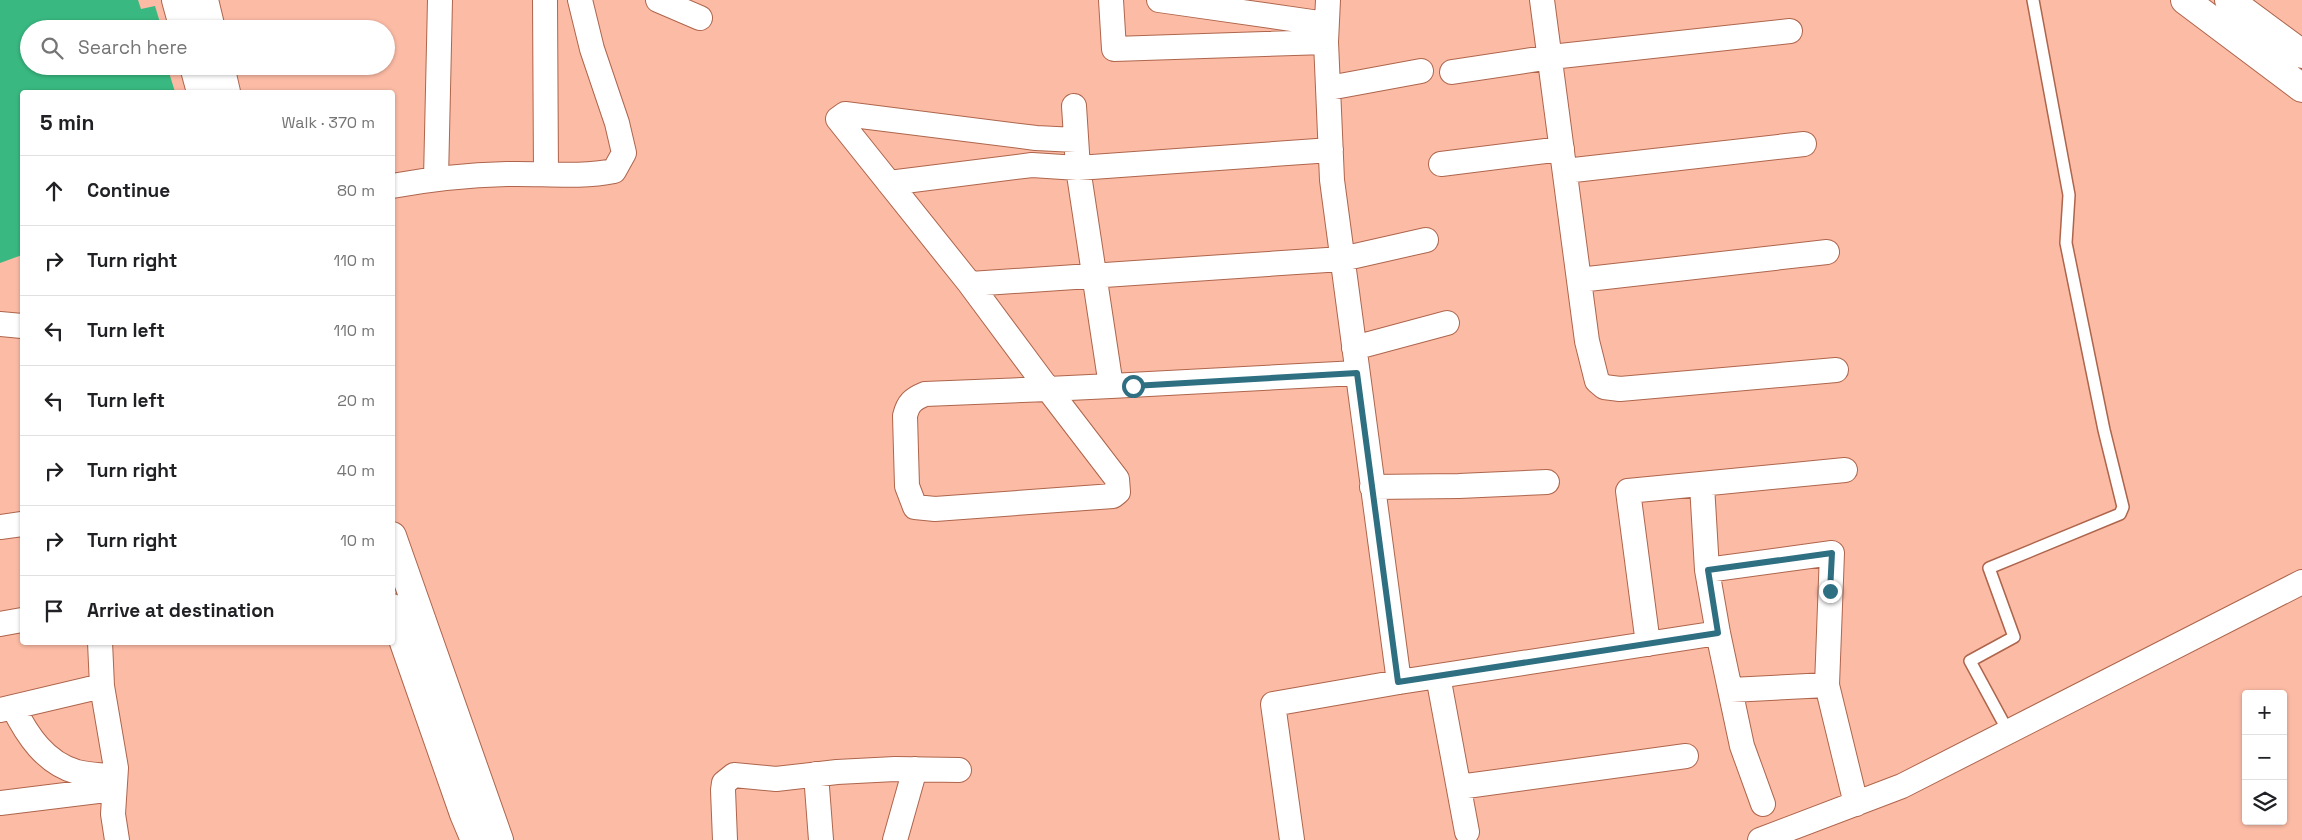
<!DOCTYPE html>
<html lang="en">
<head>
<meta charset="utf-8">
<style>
  body { margin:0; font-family:"Space Grotesk",sans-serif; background:#f2f2f2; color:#202124 }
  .controls { position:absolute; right:15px; bottom:15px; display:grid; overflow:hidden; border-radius:5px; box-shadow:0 1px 4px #0004 }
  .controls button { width:45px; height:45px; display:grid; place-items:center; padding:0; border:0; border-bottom:1px solid #e0e0e0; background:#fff; color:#202124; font:25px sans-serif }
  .stop { position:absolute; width:15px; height:15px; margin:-11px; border:4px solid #2e6f82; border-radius:50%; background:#fff }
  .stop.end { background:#2e6f82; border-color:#fff; box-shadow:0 1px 5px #0008 }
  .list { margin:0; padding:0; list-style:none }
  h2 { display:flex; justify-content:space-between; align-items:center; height:65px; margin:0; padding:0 20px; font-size:21px }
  h2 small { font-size:16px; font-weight:400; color:#757577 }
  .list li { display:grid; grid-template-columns:32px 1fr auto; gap:15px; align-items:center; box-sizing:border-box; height:70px; padding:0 20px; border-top:1px solid #e0e0e0 }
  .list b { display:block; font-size:19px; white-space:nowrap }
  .list em { font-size:16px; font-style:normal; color:#757577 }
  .icon { flex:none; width:28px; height:28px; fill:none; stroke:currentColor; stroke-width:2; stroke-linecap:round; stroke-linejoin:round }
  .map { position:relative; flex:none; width:2302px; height:840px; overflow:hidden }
  .search { position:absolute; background:#fff; box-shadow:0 1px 4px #0004; left:20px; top:20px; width:375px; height:55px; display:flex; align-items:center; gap:12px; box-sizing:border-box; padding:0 18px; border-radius:28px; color:#757577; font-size:19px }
  .panel { position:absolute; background:#fff; box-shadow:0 1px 4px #0004; left:20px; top:90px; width:375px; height:555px; border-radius:5px }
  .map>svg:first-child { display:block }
  .water { fill:#39b981 }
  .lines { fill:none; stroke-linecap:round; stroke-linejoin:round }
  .service-casing { stroke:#ae654c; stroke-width:14 }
  .minor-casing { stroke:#ae654c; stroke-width:26 }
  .tertiary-casing { stroke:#ae654c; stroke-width:30 }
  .primary-casing { stroke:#ae654c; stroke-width:30 }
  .service { stroke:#fff; stroke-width:11 }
  .minor { stroke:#fff; stroke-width:24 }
  .tertiary { stroke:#fff; stroke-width:28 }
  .primary { stroke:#fff; stroke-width:28 }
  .route { stroke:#2e6f82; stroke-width:6 }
</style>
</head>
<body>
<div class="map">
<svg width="2302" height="840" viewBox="0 0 2302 840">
  <rect width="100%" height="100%" fill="#fcbba5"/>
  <path class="water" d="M0,0H138L141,9L155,6L162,29H29V66H167L175,92H22V255L0,263Z"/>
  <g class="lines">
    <g class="service-casing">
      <path id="service" d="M2009,733L1970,661L2014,637L1989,568L2120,514L2123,507L2104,430L2066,243L2069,195L2033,0"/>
    </g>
    <g class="minor-casing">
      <path id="minor" d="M545,0L546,174
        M658,0L700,18
        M1111,0L1114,49L1326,42
        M1159,0L1326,24
        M1328,0L1326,42L1332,180L1399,682
        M1542,0L1587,341L1597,381L1604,387L1620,389L1836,370
        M1452,72L1551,57L1790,31
        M1329,88L1421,71
        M1076,140L1036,138L845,114L838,119L970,284L1342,259L1426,240
        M1331,150L1078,168L1111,386L1357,373
        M1441,164L1562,149
        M1565,171L1804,144
        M436,179L440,0
        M889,183L1032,165L1078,168L1074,106
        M392,186C430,179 469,175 507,174C542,173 579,178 614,171L624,153L617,123L592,49L580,0
        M1579,280L1827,252
        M970,284L1048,389L1111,386
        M0,324L22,326
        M1354,348L1447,323
        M1048,389L1117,479L1118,492L1113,496L935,509L915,507L907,486L905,416C908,403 913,399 925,394Z
        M1702,485L1707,570L1718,633L1742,746L1763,804
        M1372,487L1459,486L1547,482
        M0,527L22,524
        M1707,570L1832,553L1827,685
        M0,624L22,620
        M100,642L102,686
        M1648,644L1628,491L1845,470
        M1438,676L1467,832
        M1731,690L1827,685L1856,804
        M13,707C27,735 45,763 77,772C89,775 103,775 115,777
        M0,710L102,686L116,768L113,814L117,840
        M816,774L821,840
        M1459,787L1686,756
        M0,803L114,789
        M725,840L723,790L724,783L734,775L776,779L837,772L895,769L959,770
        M895,840L915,769
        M1292,840L1273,704L1399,682L1718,633
        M1760,840L1902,786L2302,582"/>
    </g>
    <g class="tertiary-casing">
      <path id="tertiary" d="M176,0L184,29
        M204,0L211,29
        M194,66L201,92
        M220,66L226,92
        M392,536L499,840
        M392,608L464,814L475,840"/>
    </g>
    <g class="primary-casing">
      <path id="primary" d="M2185,0L2302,88
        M2229,0L2302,54"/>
    </g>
    <use href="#service" class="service"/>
    <use href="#minor" class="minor"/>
    <use href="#tertiary" class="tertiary"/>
    <use href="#primary" class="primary"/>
  </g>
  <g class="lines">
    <path class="route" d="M1133,386L1357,373L1398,682L1718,633L1708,570L1832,553L1830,591"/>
  </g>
</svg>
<div class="controls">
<button>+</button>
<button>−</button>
<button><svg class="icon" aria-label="layers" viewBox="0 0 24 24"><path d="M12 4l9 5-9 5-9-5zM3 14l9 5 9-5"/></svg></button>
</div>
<div class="stop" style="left:1133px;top:386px"></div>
<div class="stop end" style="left:1830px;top:591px"></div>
<div class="search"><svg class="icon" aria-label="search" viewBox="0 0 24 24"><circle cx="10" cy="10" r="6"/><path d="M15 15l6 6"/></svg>Search here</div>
<section class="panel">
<h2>5 min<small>Walk · 370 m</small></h2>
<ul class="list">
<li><svg class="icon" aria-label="ahead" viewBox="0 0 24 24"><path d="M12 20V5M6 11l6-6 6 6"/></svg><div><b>Continue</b></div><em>80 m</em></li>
<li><svg class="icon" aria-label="right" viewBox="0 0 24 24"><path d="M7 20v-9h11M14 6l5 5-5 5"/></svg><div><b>Turn right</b></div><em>110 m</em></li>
<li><svg class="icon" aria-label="left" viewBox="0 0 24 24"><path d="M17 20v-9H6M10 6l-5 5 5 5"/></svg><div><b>Turn left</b></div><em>110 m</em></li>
<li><svg class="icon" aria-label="left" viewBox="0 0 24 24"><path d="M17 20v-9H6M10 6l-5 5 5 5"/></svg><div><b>Turn left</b></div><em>20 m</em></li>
<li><svg class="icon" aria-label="right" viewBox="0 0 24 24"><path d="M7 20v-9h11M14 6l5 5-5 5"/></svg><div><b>Turn right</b></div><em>40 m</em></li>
<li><svg class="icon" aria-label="right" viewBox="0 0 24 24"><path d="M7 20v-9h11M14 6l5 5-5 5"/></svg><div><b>Turn right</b></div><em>10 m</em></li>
<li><svg class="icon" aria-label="arrive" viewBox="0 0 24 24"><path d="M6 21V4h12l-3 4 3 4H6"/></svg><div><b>Arrive at destination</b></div></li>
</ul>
</section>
</div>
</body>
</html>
